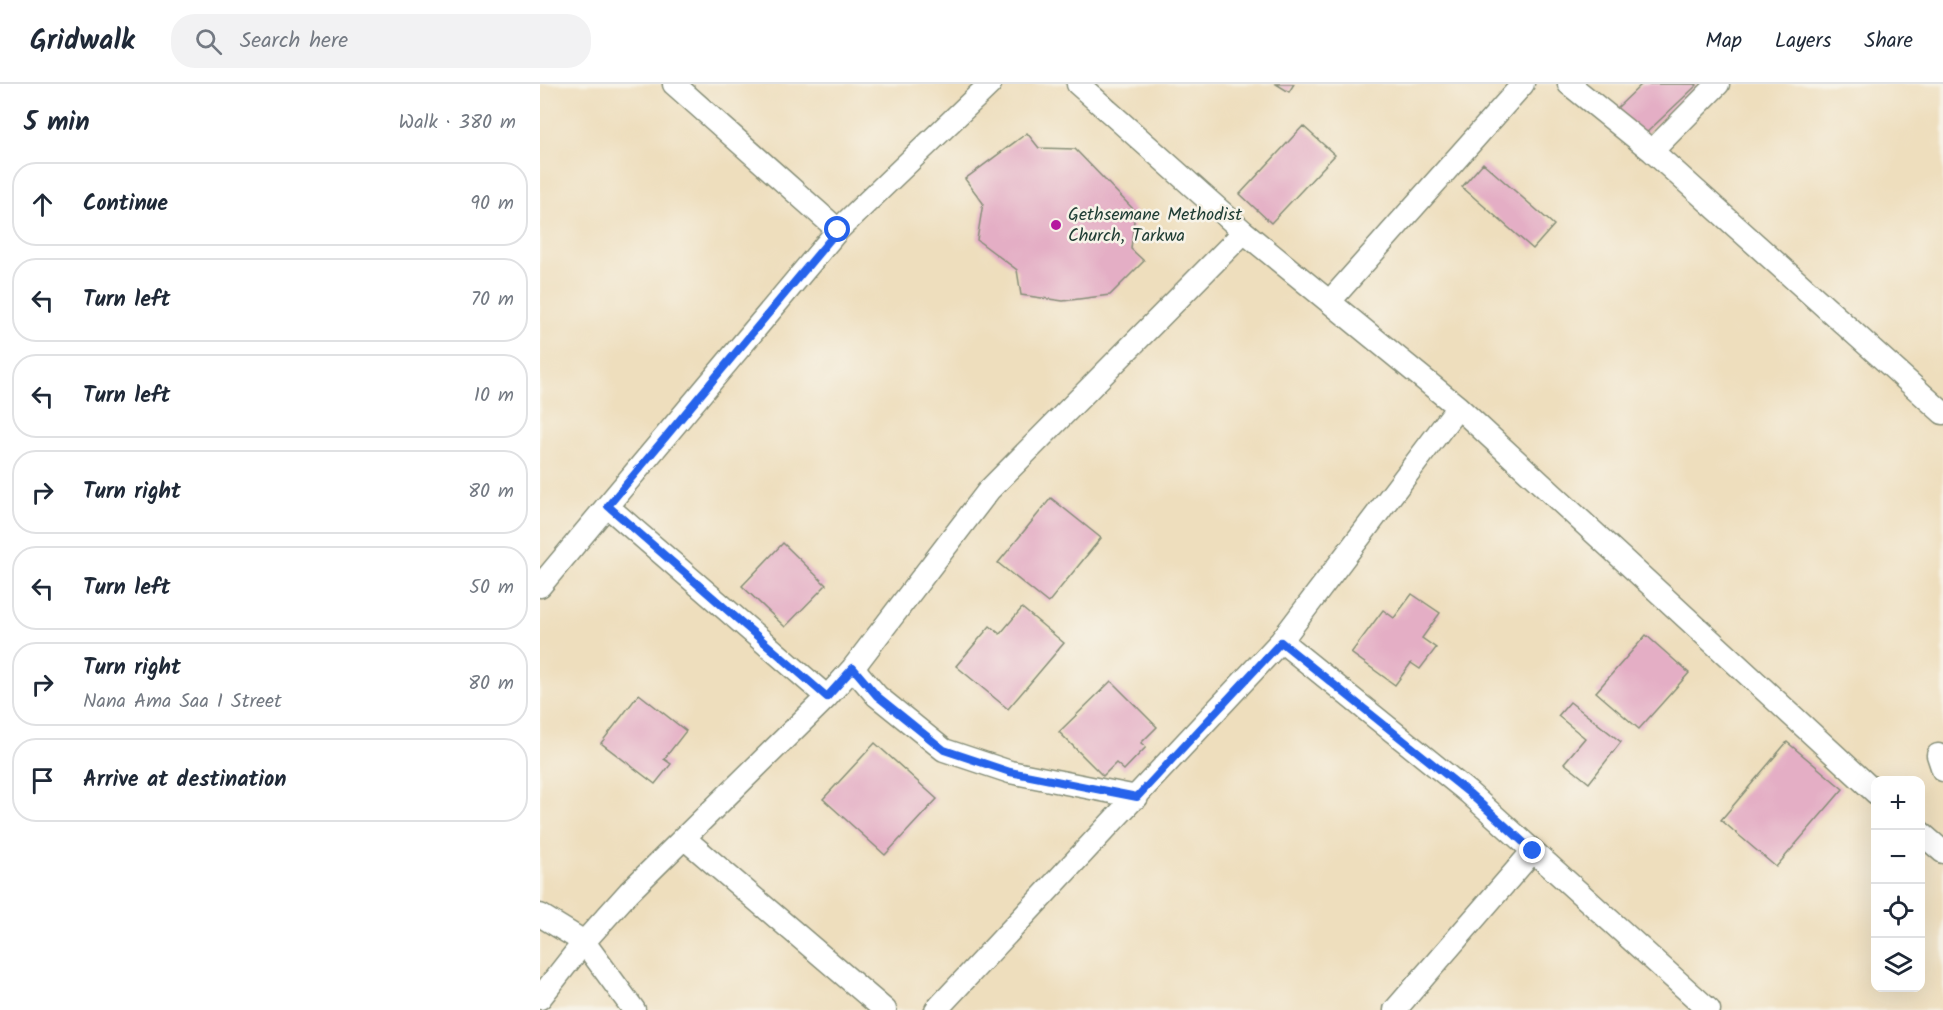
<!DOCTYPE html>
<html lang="en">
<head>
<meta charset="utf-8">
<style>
  body { margin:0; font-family:Kalam,sans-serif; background:#f2f2f3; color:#1f2937 }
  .controls { position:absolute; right:18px; bottom:18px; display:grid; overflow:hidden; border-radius:12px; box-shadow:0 6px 24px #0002 }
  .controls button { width:54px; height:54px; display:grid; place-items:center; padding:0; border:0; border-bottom:2px solid #e0e1e3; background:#fff; color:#1f2937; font:30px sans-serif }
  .stop { position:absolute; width:18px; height:18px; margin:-14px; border:4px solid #2563eb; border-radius:50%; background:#fff }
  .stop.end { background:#2563eb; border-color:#fff; box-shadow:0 2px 6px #0008 }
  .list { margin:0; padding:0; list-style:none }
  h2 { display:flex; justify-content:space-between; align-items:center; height:78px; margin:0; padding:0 24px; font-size:26px }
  h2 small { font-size:20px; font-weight:400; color:#747a83 }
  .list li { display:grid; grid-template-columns:39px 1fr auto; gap:18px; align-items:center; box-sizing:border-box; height:84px; margin:0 12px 12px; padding:0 12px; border:2px solid #e0e1e3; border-radius:24px }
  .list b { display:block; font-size:22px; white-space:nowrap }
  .list p { margin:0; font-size:20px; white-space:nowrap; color:#747a83 }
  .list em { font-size:20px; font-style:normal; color:#747a83 }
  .icon { flex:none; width:33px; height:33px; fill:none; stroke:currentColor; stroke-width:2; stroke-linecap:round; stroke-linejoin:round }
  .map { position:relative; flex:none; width:1403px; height:926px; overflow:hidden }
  header { display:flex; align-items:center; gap:36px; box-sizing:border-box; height:84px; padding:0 30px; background:#fff; border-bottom:2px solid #e0e1e3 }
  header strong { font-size:28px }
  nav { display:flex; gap:33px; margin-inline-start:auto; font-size:21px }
  .search { width:420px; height:54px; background:#f2f2f3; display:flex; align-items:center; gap:15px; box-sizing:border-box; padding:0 21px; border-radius:24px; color:#747a83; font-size:22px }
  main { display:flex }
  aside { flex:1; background:#fff }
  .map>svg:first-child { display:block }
  .building { fill:#e4aec5 }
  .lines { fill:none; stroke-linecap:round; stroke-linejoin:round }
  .minor-casing { stroke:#868e78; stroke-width:25 }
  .minor { stroke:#fff; stroke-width:22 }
  .route { stroke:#2563eb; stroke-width:8 }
  .poi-dot { fill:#b5179e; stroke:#f7f3e8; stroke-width:2 }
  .labels { text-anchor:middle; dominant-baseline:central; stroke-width:5; stroke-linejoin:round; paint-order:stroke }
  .poi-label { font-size:18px; fill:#1f3d34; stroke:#f7f3e8; text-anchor:start }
</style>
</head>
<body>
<header>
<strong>Gridwalk</strong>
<div class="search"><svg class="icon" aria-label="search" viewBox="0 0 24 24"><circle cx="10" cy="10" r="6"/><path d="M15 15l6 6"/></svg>Search here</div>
<nav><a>Map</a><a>Layers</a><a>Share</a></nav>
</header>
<main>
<aside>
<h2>5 min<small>Walk · 380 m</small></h2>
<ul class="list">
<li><svg class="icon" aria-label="ahead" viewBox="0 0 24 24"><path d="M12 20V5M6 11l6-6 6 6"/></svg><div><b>Continue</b></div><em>90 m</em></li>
<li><svg class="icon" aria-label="left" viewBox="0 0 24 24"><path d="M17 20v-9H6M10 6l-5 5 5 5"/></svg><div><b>Turn left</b></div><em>70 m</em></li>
<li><svg class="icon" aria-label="left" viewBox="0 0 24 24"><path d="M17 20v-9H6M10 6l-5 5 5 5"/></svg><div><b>Turn left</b></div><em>10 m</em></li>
<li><svg class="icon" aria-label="right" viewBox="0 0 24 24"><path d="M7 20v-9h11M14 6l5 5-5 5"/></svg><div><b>Turn right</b></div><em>80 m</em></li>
<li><svg class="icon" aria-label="left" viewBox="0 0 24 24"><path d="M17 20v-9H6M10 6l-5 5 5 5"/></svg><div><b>Turn left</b></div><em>50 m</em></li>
<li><svg class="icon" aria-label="right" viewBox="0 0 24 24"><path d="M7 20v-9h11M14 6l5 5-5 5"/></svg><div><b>Turn right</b><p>Nana Ama Saa I Street</p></div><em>80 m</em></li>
<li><svg class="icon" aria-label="arrive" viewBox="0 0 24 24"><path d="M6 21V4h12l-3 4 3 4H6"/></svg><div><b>Arrive at destination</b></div></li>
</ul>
</aside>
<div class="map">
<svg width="1403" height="926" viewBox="0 0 1403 926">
  <rect width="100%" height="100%" fill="#f7f3e8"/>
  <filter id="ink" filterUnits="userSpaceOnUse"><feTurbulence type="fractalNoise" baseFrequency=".0167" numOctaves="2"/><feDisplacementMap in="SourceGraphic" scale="12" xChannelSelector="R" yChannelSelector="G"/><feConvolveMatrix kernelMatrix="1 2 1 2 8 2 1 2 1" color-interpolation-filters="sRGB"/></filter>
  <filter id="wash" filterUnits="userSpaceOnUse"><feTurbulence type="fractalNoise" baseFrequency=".008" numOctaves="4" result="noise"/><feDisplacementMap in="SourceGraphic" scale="24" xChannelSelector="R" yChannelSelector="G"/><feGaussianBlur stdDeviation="1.35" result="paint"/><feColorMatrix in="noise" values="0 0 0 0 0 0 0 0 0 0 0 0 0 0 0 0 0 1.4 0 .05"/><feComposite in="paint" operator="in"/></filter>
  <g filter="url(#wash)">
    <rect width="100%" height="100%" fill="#eedebd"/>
    <g id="blocks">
      <path class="building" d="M736,0H754L749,8Z
        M1102,0H1156L1157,1L1103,52L1077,24Z
        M763,42L795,71L731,139L700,110Z
        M487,49L499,64L535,65L595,127L591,165L604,177L570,211L523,217L481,211L477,186L437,156L443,119L425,95Z
        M943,79L1014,141L993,165L922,103Z
        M511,414L561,454L508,519L458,479Z
        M243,459L286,501L245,543L202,502Z
        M872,510L900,529L882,554L896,564L880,585L871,579L855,601L811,569L843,526L854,534Z
        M482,524L524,559L468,625L416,582L450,542L460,550Z
        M1106,551L1149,589L1099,645L1056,608Z
        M571,597L617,643L601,659L606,663L584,686L576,679L563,692L519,648Z
        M99,610L146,647L124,675L131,680L115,700L61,659Z
        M1030,618L1081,658L1049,699L1024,679L1045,654L1018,632Z
        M1247,658L1303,705L1236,783L1181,736Z
        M335,659L397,715L345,771L283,715Z"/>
    </g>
  </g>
  <g filter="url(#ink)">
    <use href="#blocks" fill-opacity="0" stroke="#868e78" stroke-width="1.5"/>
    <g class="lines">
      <g class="minor-casing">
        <path id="minor" d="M134,0L298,146
          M538,0L704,148L918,323L1336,709
          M1029,0L1112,67L1403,329
          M1112,67L1178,0
          M790,217L983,0
          M67,422L287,613
          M0,502L298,146L450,0
          M741,557L929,709L1169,926
          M313,584L337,612L404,666L470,688L597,713
          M1398,671L1403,686
          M1380,748L1403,768
          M144,754L345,926
          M0,831L44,858L94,926
          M0,914L44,858L89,808L287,613L313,584L449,406L704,148
          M396,926L741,557L918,323
          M855,926L993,767"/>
      </g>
      <use href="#minor" class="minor"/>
    </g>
  </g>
  <g class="lines" filter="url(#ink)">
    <path class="route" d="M298,146L68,422L287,613L313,584L337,612L404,666L470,688L597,713L741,558L929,709L993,767"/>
  </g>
  <circle class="poi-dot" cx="516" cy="141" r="6"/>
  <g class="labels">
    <g class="poi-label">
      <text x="528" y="131">Gethsemane Methodist<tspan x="528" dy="21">Church, Tarkwa</tspan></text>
    </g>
  </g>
</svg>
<div class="controls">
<button>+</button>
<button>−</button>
<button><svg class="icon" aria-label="locate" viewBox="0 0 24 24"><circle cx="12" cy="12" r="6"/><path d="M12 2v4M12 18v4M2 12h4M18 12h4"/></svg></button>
<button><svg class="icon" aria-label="layers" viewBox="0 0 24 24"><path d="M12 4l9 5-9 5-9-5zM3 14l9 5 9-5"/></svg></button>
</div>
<div class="stop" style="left:298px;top:146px"></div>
<div class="stop end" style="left:993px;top:767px"></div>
</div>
</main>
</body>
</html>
